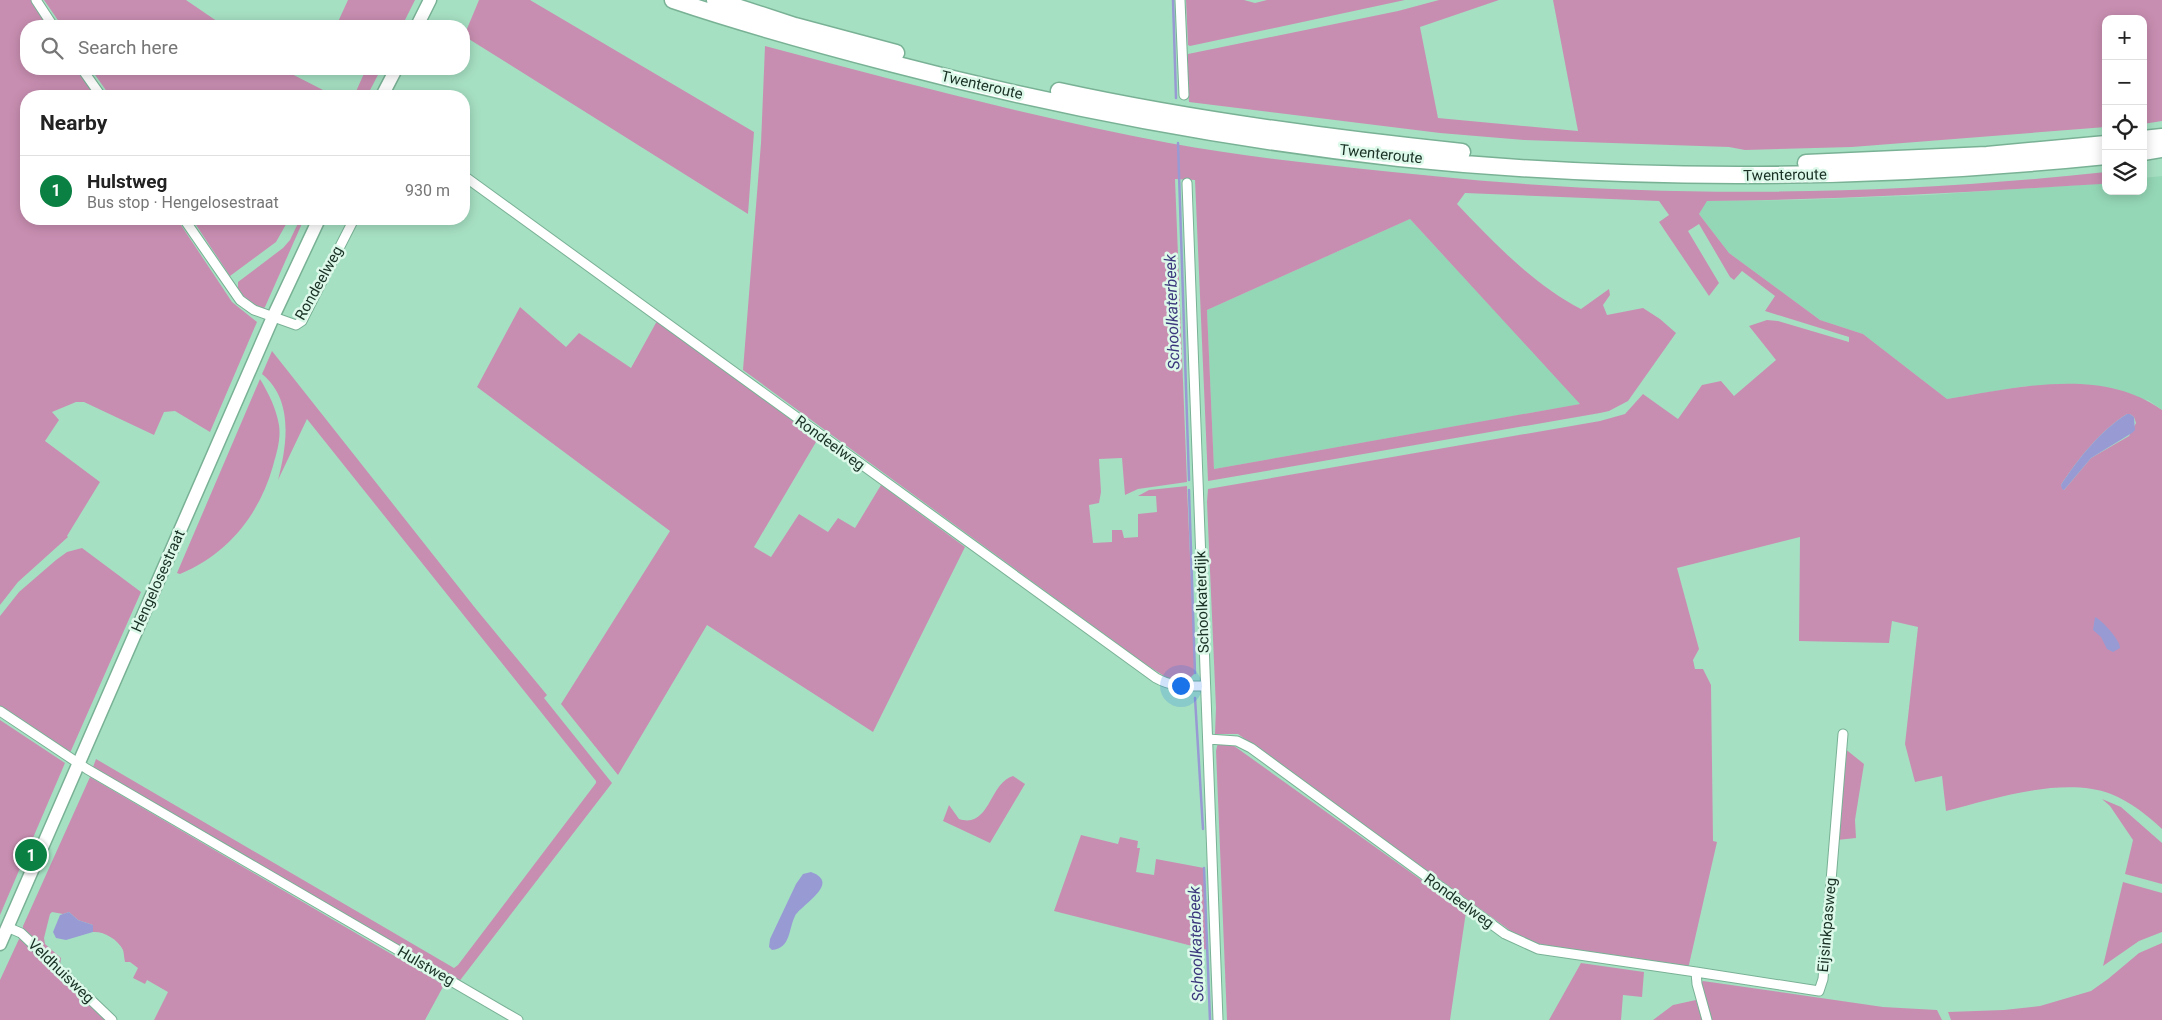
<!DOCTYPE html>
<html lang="en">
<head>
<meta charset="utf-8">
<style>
  body { margin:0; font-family:Roboto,sans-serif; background:#f2f2f2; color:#222 }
  .controls { position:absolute; right:15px; top:15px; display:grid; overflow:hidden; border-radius:10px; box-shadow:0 2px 12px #0003 }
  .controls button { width:45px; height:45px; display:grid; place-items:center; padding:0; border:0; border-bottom:1px solid #e0e0e0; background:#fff; color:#222; font:25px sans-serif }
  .you { position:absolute; left:1180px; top:685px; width:18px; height:18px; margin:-12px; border:4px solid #fff; border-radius:50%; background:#1a73e8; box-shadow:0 0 0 8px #1a73e833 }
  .badge { display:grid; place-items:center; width:32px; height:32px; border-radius:50%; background:#0b8043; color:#fff; font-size:16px; font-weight:700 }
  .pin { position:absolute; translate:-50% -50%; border:2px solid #fff; box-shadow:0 1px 5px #0006 }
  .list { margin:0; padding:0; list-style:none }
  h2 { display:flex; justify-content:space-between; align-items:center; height:65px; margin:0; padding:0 20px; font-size:21px }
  h2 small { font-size:16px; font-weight:400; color:#767676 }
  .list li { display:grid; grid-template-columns:32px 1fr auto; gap:15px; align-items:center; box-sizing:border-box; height:70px; padding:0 20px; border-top:1px solid #e0e0e0 }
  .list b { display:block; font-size:19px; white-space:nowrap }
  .list p { margin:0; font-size:16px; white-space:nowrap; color:#767676 }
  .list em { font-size:16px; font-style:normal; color:#767676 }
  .icon { flex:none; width:28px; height:28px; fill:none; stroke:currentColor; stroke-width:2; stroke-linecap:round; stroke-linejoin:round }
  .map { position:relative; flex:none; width:2162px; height:1020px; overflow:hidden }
  .search { position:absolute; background:#fff; box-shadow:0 2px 12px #0003; left:20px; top:20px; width:450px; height:55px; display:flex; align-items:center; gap:12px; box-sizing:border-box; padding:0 18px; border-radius:20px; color:#767676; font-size:19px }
  .panel { position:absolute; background:#fff; box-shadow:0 2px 12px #0003; left:20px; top:90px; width:450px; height:135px; border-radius:20px }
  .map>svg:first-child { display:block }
  .built { fill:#94d7b6 }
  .green { fill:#c88eb1; fill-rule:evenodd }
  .water { fill:#989ad4 }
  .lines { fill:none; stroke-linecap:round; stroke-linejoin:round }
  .stream { stroke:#989ad4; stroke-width:2.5 }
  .street-casing { stroke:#79b195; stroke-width:11 }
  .secondary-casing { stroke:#79b195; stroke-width:15 }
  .highway-casing { stroke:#79b195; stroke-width:19 }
  .street { stroke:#fff; stroke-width:9 }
  .secondary { stroke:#fff; stroke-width:12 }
  .highway { stroke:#fff; stroke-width:16 }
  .labels { text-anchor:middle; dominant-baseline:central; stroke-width:5; stroke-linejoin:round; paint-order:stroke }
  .street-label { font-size:15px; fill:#193025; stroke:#ddf9ea }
  .water-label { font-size:16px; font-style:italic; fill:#3c387d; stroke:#ddf9ea }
</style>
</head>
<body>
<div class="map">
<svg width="2162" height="1020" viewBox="0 0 2162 1020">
  <rect width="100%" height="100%" fill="#a6e0c3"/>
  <path class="built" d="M2162,176V410L2148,400L2026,386L1947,399L1863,334L1820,320L1729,253L1699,214L1706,201L1798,200L1928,195L2106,183V191H2143V178Z
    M1410,219L1581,404L1214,469L1207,310Z"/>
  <path class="green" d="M0,0H31L48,26H26V69H77L95,96H26V219H177L232,302L257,322L210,432L175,411L164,412L154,435L84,402H76L52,412L59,420L45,441L100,482L67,536L68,537L18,582L0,605Z
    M44,0H186L224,26H62Z
    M348,0H415L402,26H342L337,24Z
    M479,0H530L754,132L748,214L464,36Z
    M1186,0H1244L1255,3L1267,0H1405L1190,46L1188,45Z
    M1439,0H1499L1420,27L1438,118L1578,131L1553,0H2162V121L2143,124V19H2106V127L1852,147L1745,150L1729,147L1524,140L1440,133L1189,102L1186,64L1188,54L1398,11Z
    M765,46C899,82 1033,117 1169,143C1256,159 1345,167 1433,176C1656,199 1883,196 2106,172V183L2101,184C1969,192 1838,200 1707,201L1699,214L1729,253L1820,320L1863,334L1947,399C2016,388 2101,366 2162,410V829C2147,815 2131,802 2111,794C2062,776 1994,799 1946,811L1942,776L1915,782L1905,744L1918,627L1892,621L1889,643L1799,641L1800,537L1677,568L1699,649L1693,660L1695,669H1703L1711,685L1713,841L1717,842L1688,969L1536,946L1526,942L1238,734H1215L1216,708L1207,502L1208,489L1600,421L1625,414L1643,394L1678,419L1702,385L1721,381L1734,396L1776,360L1749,326L1767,320L1778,321L1849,342V337L1765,311L1775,296L1742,271L1734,280L1730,277L1699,224L1688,231L1719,283L1709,296L1659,222L1669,215L1659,201L1465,193L1457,204C1494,243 1533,284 1581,309L1609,289L1610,295L1603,305L1607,315L1643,308L1660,319L1676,333L1628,401L1609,411L1600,413L1208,481L1195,180L1175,179L1187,482L1138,489L1125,495L1122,458L1099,459L1101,492L1099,503L1089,505L1093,543L1112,542V530H1122L1124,538L1138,537V514L1157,512L1156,496H1138L1149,490L1187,486L1195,673L1187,681L1169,679L1145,664L743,370L761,143ZM1410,219L1580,404L1214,469L1207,310ZM2127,414H2130L2134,417L2136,423L2129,436L2091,458L2064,490L2061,485C2078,459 2100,431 2127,414Z
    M91,69H282L323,90L340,96H110Z
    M366,69H381L367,96H354Z
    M192,219H289L276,242L230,276Z
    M300,219H304L265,307L263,309L255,307L238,293V282L283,248L290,240Z
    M520,307L566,347L579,333L631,368L657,321L816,438V442L754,547L771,557L799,514L828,532L838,518L855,528L881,485L965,547L873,732L707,625L618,775L561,704L670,531L477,387Z
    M272,351L476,609L547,695L544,698L612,783L458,983L97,772L93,767L96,759L454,968L458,965L596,783V781L307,419L278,480C287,445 294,400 262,374Z
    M260,379C269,394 276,408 279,425C281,439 277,452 273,466C259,515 228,554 180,574L177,573Z
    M82,548L141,592L70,753L0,709V616L19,592L56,560L67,552Z
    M0,720L65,763L0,915Z
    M1218,742L1230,743L1466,912L1450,1020H1227L1216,751Z
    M1844,748L1864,764L1855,820L1856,838L1837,840Z
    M1013,776L1025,784L990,843L943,821L949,805L959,819C990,829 989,783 1013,776Z
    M90,777L444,985L425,1020H154L168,992L147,980L145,984L133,978L138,968L130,962H125C124,958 124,953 123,950C118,939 103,931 93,932V925L78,920L69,912L63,914L52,912L50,914L44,938L45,944L61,958L60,965L23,929V926Z
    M2102,799L2121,807L2162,843V884L2125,874L2133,840L2110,806Z
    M1081,835L1118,844L1120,837L1138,841L1137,848H1140L1136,872L1154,875L1156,859L1204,868L1208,950L1054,911Z
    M2123,882L2162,893V932L2139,941L2103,966Z
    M19,939L22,940L105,1020H0V980Z
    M2162,943V1020H1951L1948,1012L2004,1010L2040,1006L2091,991L2108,979L2139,953Z
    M1581,963L1644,972L1642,997L1623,995L1621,1020H1549Z
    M1703,981L1883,1007L1937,1010L1942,1020H1712L1701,983Z
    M1696,1000L1702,1020H1653L1673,1005Z"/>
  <path class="water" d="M2127,414H2130L2134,417L2135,430L2132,433L2091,458L2064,490L2062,489L2061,485C2078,459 2100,431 2127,414Z
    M2095,617C2102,620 2121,641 2120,648L2113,652L2107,649L2101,637L2093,630Z
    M811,872C842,883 801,905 795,916C788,930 791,948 772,950L769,947L770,939L796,884L803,874Z
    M69,912L78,920L93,925V932L66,940L56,938L53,932L60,915Z"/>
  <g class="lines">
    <path class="stream" d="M1173,0L1176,98
      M1178,143L1189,480
      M1189,490L1195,673
      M1195,698L1203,829
      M1204,868L1210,1020"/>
    <g class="street-casing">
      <path id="street" d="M36,0L53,26
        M1180,0L1184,95
        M82,69L101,96
        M464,176L1156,678C1172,687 1186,686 1204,686
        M1187,183L1218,1020
        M184,219L240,300L254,310L296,325L302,321L307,311L354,219
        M0,711L87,769L518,1020
        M1208,739L1237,741L1251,748L1505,934L1538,949L1696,972L1697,984L1707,1020
        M7,927L21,933L112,1020
        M1696,972L1819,991L1823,979L1843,734"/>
    </g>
    <g class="secondary-casing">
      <path id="secondary" d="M417,26L430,0
        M382,96L396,69
        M0,944L273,317L319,219"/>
    </g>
    <g class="highway-casing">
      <path id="highway" d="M673,0C744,24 817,44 890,63C1057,107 1227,139 1399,158C1634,182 1871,180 2106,156
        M715,0L795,26L896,53
        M1059,91C1192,120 1327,138 1462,152
        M2143,139L2162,137
        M2143,152L2162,149
        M1806,163L1987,155L2106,144"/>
    </g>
    <use href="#street" class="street"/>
    <use href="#secondary" class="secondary"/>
    <use href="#highway" class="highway"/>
  </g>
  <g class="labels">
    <g class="street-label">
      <text transform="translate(982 85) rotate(13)">Twenteroute</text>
      <text transform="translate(1381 154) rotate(6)">Twenteroute</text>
      <text transform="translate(1785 175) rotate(-1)">Twenteroute</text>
      <text transform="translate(319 283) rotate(-61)">Rondeelweg</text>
      <text transform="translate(830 443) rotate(36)">Rondeelweg</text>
      <text transform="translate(158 581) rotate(-66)">Hengelosestraat</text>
      <text transform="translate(1202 602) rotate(-92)">Schoolkaterdijk</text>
      <text transform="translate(1459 901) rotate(36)">Rondeelweg</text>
      <text transform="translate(1827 925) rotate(-85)">Eijsinkpasweg</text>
      <text transform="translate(426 966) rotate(30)">Hulstweg</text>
      <text transform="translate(61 971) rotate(44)">Veldhuisweg</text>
    </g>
    <g class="water-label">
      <text transform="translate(1172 312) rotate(-92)">Schoolkaterbeek</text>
      <text transform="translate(1196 944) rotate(-92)">Schoolkaterbeek</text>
    </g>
  </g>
</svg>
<div class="controls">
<button>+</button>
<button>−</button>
<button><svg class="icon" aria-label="locate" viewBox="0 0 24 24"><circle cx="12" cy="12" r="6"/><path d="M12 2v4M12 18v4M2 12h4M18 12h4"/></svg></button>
<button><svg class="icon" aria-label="layers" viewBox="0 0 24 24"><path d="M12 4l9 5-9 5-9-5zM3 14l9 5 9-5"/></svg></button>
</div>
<div class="you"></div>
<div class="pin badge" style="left:31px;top:855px">1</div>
<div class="search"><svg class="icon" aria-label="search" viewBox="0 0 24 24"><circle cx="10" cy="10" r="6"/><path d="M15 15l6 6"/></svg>Search here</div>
<section class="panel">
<h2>Nearby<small></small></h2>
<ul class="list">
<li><span class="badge">1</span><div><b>Hulstweg</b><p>Bus stop · Hengelosestraat</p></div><em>930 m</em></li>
</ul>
</section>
</div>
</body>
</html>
